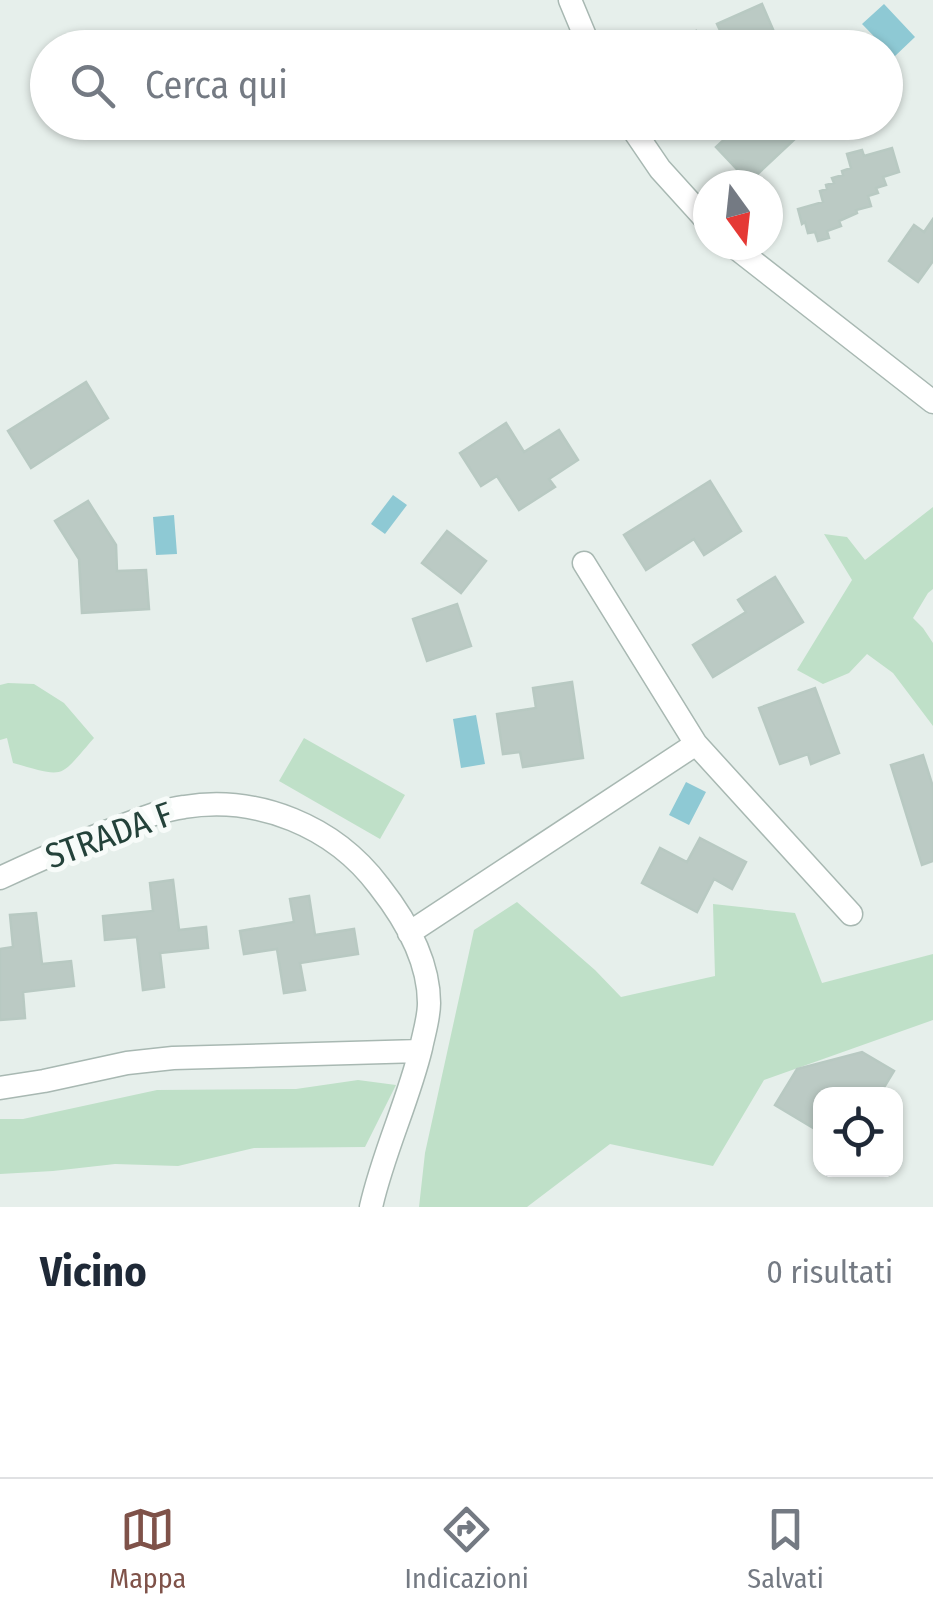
<!DOCTYPE html>
<html lang="it">
<head>
<meta charset="utf-8">
<style>
  body { margin:0; font-family:"Fira Sans Condensed",sans-serif; background:#f2f2f3; color:#1f2937 }
  .controls { position:absolute; right:30px; bottom:30px; display:grid; overflow:hidden; border-radius:20px; box-shadow:0 2px 8px #0004 }
  .controls button { width:90px; height:90px; display:grid; place-items:center; padding:0; border:0; border-bottom:2px solid #e0e1e3; background:#fff; color:#1f2937; font:50px sans-serif }
  .compass { position:absolute; left:693px; top:170px; width:90px; height:90px; border-radius:50%; background:#fff; box-shadow:0 2px 8px #0004; rotate:165deg }
  .list { margin:0; padding:0; list-style:none }
  h2 { display:flex; justify-content:space-between; align-items:center; height:130px; margin:0; padding:0 40px; font-size:42px }
  h2 small { font-size:32px; font-weight:400; color:#747a83 }
  .icon { flex:none; width:55px; height:55px; fill:none; stroke:currentColor; stroke-width:2; stroke-linecap:round; stroke-linejoin:round }
  .map { position:relative; flex:none; width:933px; height:1207px; overflow:hidden }
  .search { position:absolute; background:#fff; box-shadow:0 2px 8px #0004; left:30px; right:30px; top:30px; height:110px; display:flex; align-items:center; gap:25px; box-sizing:border-box; padding:0 35px; border-radius:55px; color:#747a83; font-size:38px }
  .sheet { height:270px; background:#fff }
  nav { display:flex; justify-content:space-around; align-items:center; box-sizing:border-box; height:140px; border-top:2px solid #e0e1e3; background:#fff; font-size:28px; color:#747a83 }
  nav a { display:grid; justify-items:center; gap:5px }
  nav .on { color:#7f5249 }
  .map>svg:first-child { display:block }
  .green { fill:#bfe0c8 }
  .water { fill:#8ec9d4 }
  .building { fill:#bbcac4; stroke:#b8c9c2; stroke-width:2.5 }
  .lines { fill:none; stroke-linecap:round; stroke-linejoin:round }
  .street-casing { stroke:#a8b8b2; stroke-width:25 }
  .street { stroke:#fff; stroke-width:22 }
  .labels { text-anchor:middle; dominant-baseline:central; stroke-width:10; stroke-linejoin:round; paint-order:stroke }
  .street-label { font-size:35px; fill:#24423a; stroke:#f7fbf9 }
</style>
</head>
<body>
<div class="map">
<svg width="933" height="1207" viewBox="0 0 933 1207">
  <rect width="100%" height="100%" fill="#e6efeb"/>
  <path class="green" d="M933,507V589L928,593L913,618L923,628L933,643V726L893,673L867,654L849,673L823,684L797,670L852,580L824,534L847,537L865,560Z
    M8,683L34,684L64,703L94,738C58,779 67,778 13,763L7,738L0,740V685Z
    M304,738L405,795L380,839L279,781Z
    M517,902L595,970L621,997L715,976L713,904L795,913L822,983L933,954V1020L764,1080L713,1166L610,1144L527,1207H419L425,1153L474,930Z
    M358,1080L396,1085L365,1147L254,1148L178,1166L115,1164L53,1171L0,1174V1119H23L157,1090L296,1089Z"/>
  <path class="water" d="M884,4L915,37L894,57L862,24Z
    M393,495L407,505L385,534L371,524Z
    M174,515L177,554L156,555L153,517Z
    M476,715L485,764L461,768L453,719Z
    M686,782L706,792L689,825L669,815Z"/>
  <path class="building" d="M762,4L775,34L759,41L762,48H728L717,24Z
    M696,31L703,48H661Z
    M743,122H813L749,182L716,147Z
    M892,148L899,172L883,177L886,185L876,188L878,193L868,196L871,206L856,210L857,213L839,221L841,226L827,231L829,238L818,241L815,232L808,233L805,222L802,224L798,209L823,202L820,191L827,189L826,185L834,183L832,178L843,175L842,171L851,168L847,154L862,150L864,156Z
    M933,219V261L918,282L889,261L914,225L924,232Z
    M86,382L108,418L31,468L8,431Z
    M506,423L524,452L559,430L578,460L549,479L555,487L519,510L497,476L481,486L460,453Z
    M710,481L741,531L704,555L694,539L646,570L624,535Z
    M88,501L116,545L117,571L146,570L149,609L82,613L79,559L55,521Z
    M447,531L486,561L461,593L422,563Z
    M775,577L803,622L713,677L693,645L746,612L738,600Z
    M457,604L471,646L427,661L413,619Z
    M572,682L583,758L523,767L520,752L503,754L497,714L536,708L533,688Z
    M815,688L839,753L811,764L808,754L780,764L759,708Z
    M923,755L933,787V861L922,865L891,765Z
    M700,838L746,862L732,889L714,879L697,912L642,883L660,848L687,862Z
    M173,880L179,930L206,927L208,948L160,953L164,987L143,990L137,937L105,940L103,916L153,911L150,883Z
    M309,896L315,935L354,929L358,954L300,963L305,990L284,993L277,949L244,954L240,931L294,922L290,899Z
    M36,913L42,964L71,961L74,986L23,992L25,1018L0,1020V949L13,947L10,915Z
    M862,1052L894,1071L880,1094H867L863,1092L862,1094H820V1132L775,1105L797,1069Z"/>
  <g class="lines">
    <g class="street-casing">
      <path id="street" d="M570,0L590,48
        M628,122L660,169L708,222
        M732,245L933,402
        M584,563L696,744L851,914
        M0,878C39,860 79,842 119,827C140,819 162,810 184,807C258,795 334,826 379,886C405,919 429,959 429,1003C429,1018 424,1033 421,1048C408,1102 383,1153 371,1207
        M409,933L696,744
        M0,1088L44,1081L127,1063L173,1058L420,1051"/>
    </g>
    <use href="#street" class="street"/>
  </g>
  <g class="labels">
    <g class="street-label">
      <text transform="translate(109 835) rotate(-20)">STRADA F</text>
    </g>
  </g>
</svg>
<div class="controls">
<button><svg class="icon" aria-label="locate" viewBox="0 0 24 24"><circle cx="12" cy="12" r="6"/><path d="M12 2v4M12 18v4M2 12h4M18 12h4"/></svg></button>
</div>
<svg class="compass" viewBox="-18 -18 36 36"><path d="M0-13l5 13h-10z" fill="#e53935"/><path d="M0 13l5-13h-10z" fill="#747a83"/></svg>
<div class="search"><svg class="icon" aria-label="search" viewBox="0 0 24 24"><circle cx="10" cy="10" r="6"/><path d="M15 15l6 6"/></svg>Cerca qui</div>
</div>
<section class="sheet">
<h2>Vicino<small>0 risultati</small></h2>
<ul class="list">
</ul>
</section>
<nav>
<a class="on"><svg class="icon" aria-label="map" viewBox="0 0 24 24"><path d="M3 6l6-2 6 2 6-2v14l-6 2-6-2-6 2zM9 4v14M15 6v14"/></svg>Mappa</a>
<a><svg class="icon" aria-label="directions" viewBox="0 0 24 24"><path d="M12 3l9 9-9 9-9-9zM9 14v-3h6M13 9l2 2-2 2"/></svg>Indicazioni</a>
<a><svg class="icon" aria-label="saved" viewBox="0 0 24 24"><path d="M7 4h10v16l-5-4-5 4z"/></svg>Salvati</a>
</nav>
</body>
</html>
